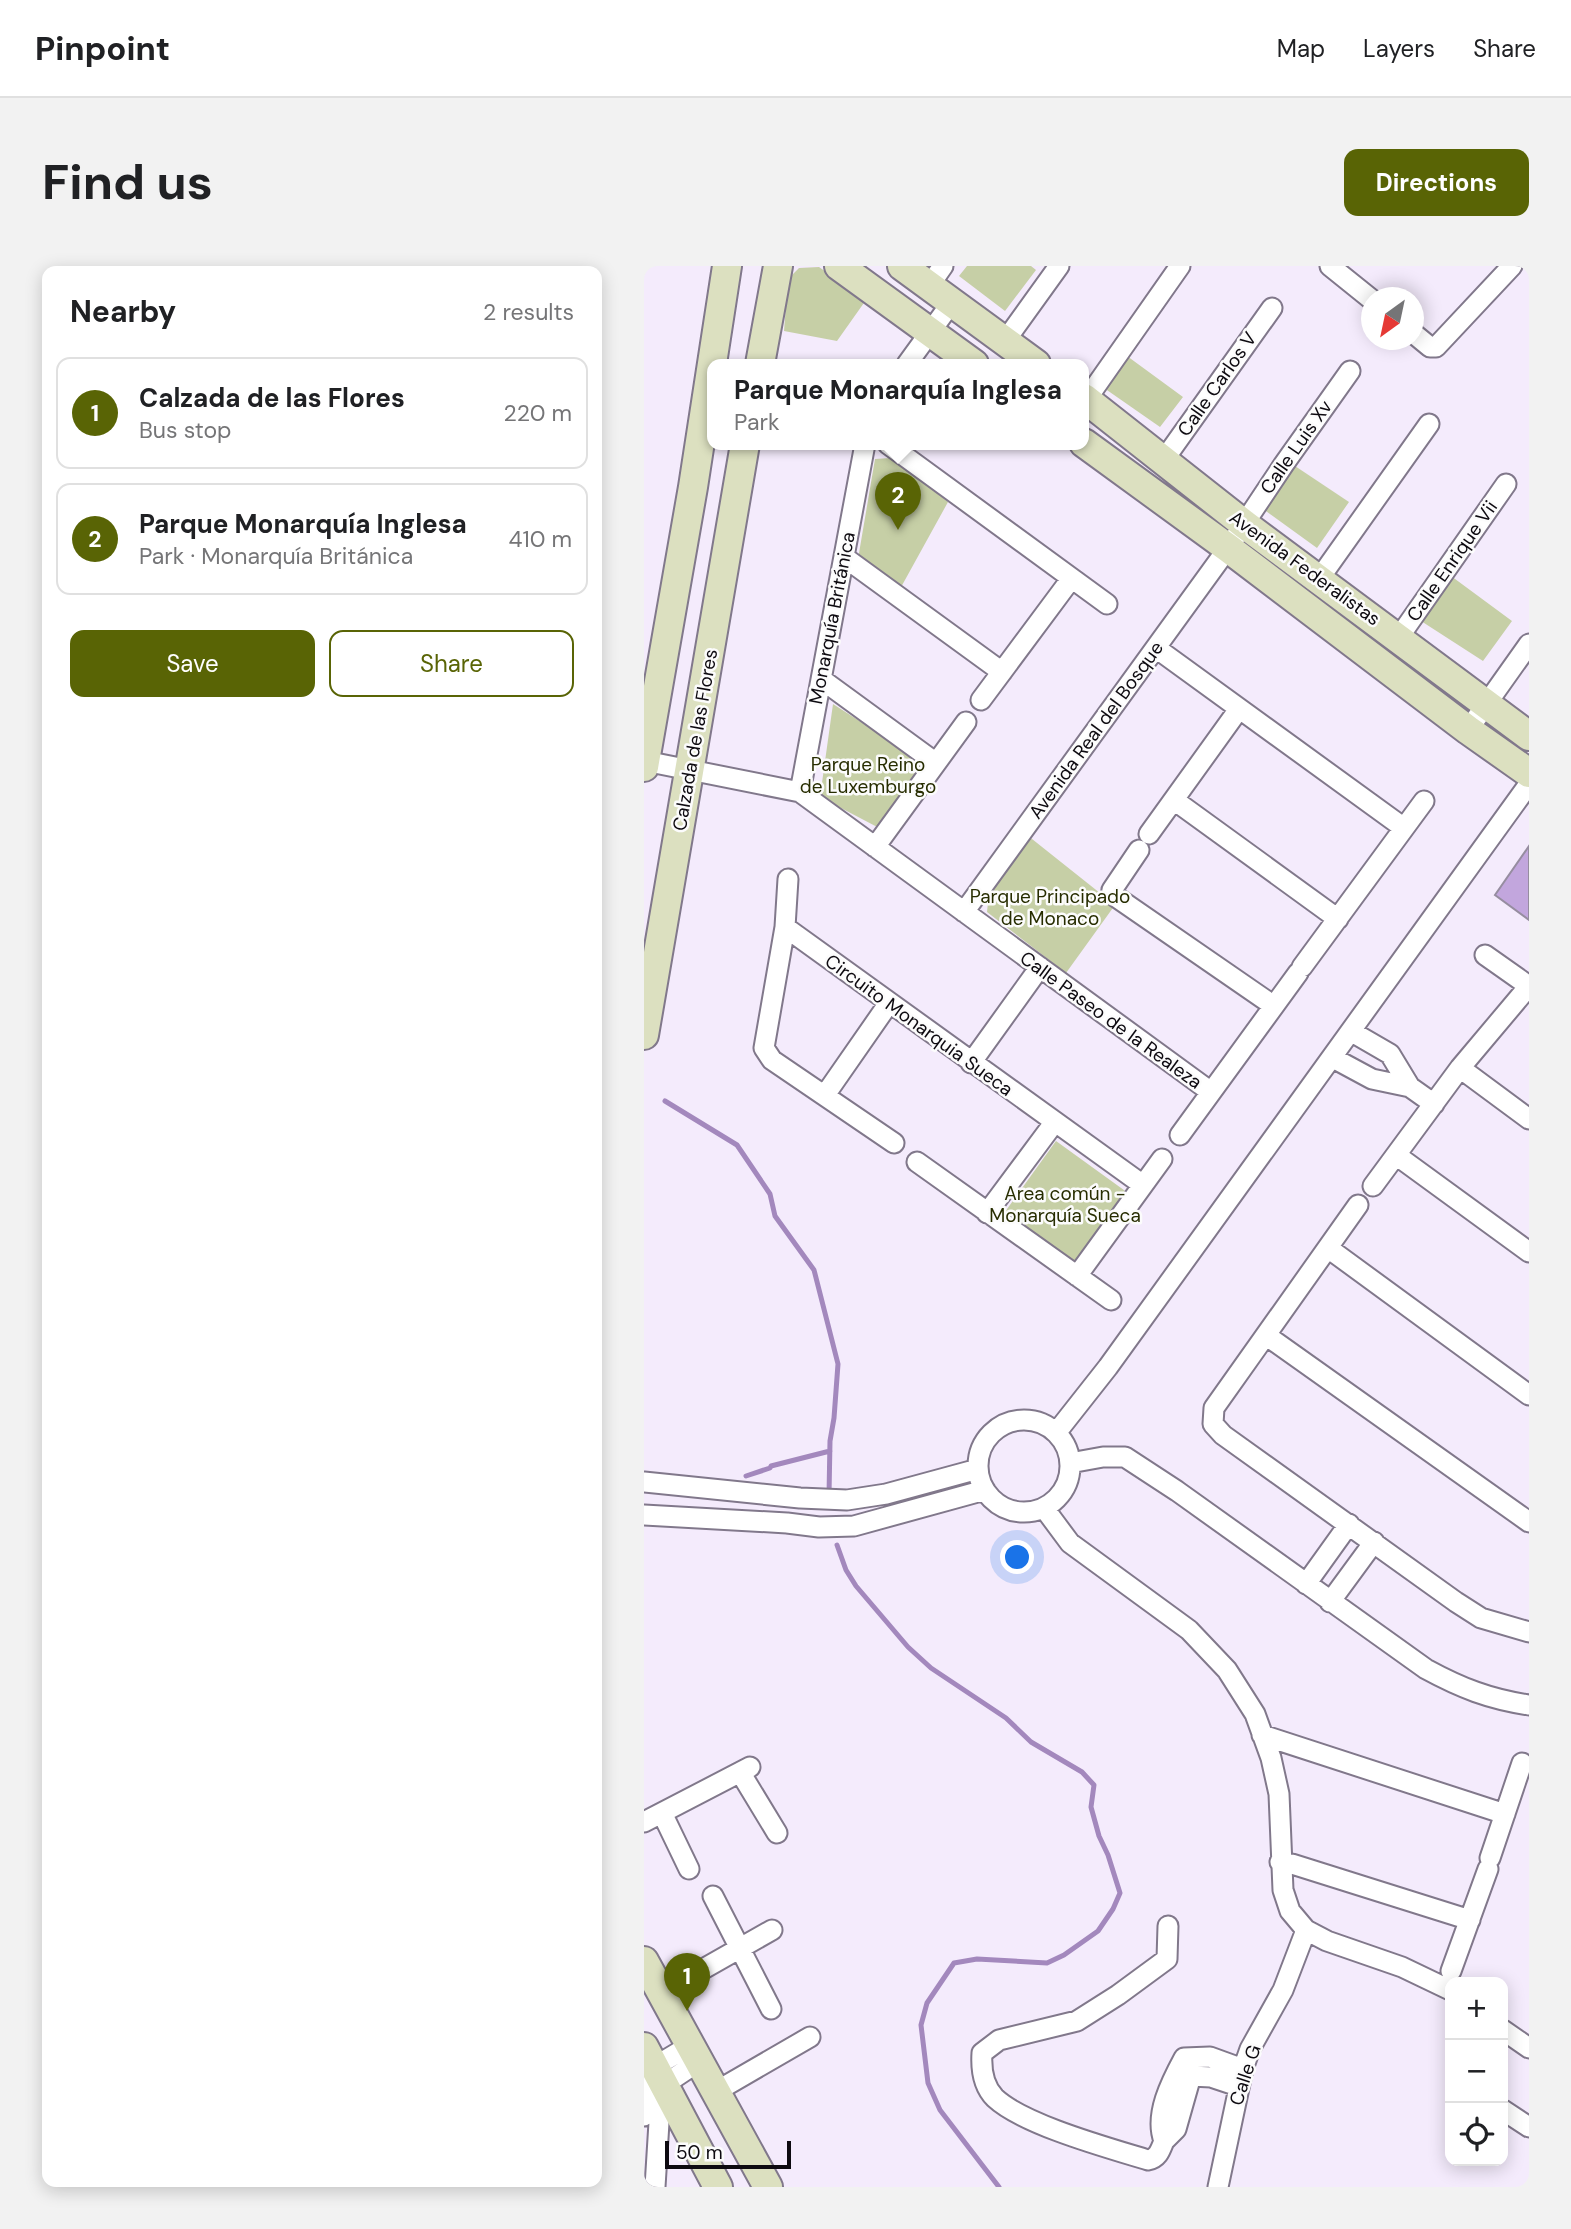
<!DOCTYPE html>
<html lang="en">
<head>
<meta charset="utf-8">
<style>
  body { margin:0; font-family:"DM Sans",sans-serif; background:#f2f2f2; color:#202124 }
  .controls { position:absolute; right:21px; bottom:21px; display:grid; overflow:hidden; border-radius:14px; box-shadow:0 4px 18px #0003 }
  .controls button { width:63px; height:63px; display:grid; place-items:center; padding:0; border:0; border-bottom:2px solid #e0e0e0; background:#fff; color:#202124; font:35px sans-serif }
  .compass { position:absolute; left:717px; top:21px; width:63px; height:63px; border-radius:50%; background:#fff; box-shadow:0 4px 18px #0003; rotate:213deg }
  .scale { position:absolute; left:21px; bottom:18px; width:126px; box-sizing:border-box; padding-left:7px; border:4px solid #0d0a10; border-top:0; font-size:19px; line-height:24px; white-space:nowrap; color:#0d0a10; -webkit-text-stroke:5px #fcfcfc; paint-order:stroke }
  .you { position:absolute; left:374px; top:1292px; width:24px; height:24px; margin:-18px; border:5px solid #fff; border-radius:50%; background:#1a73e8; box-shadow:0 0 0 10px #1a73e833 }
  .badge { display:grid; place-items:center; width:46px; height:46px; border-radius:50%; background:#596405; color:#fff; font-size:23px; font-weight:700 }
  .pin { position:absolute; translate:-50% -58px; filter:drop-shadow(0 2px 4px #0008) }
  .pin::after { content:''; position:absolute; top:37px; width:24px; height:21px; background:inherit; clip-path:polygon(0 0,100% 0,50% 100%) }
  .popup { position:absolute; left:63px; top:93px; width:382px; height:91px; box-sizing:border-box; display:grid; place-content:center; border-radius:14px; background:#fff; filter:drop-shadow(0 2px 5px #0005); font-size:23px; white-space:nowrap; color:#757577 }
  .popup b { font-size:26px; color:#202124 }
  .popup::after { content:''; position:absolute; left:50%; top:100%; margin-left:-14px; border:14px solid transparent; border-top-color:#fff }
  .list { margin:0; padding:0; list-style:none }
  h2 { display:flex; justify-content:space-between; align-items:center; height:91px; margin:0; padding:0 28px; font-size:30px }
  h2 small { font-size:23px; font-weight:400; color:#757577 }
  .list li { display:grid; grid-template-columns:46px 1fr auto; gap:21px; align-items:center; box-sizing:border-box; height:112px; margin:0 14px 14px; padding:0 14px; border:2px solid #e0e0e0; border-radius:14px }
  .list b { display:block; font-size:26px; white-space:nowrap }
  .list p { margin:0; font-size:23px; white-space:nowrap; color:#757577 }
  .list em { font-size:23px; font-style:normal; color:#757577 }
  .actions { display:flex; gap:14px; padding:21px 28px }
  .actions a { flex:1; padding:16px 0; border:2px solid #596405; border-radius:14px; text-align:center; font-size:24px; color:#596405 }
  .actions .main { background:#596405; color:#fff }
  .icon { flex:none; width:38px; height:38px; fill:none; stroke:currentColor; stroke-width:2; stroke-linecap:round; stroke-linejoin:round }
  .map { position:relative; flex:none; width:885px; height:1921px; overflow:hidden; border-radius:14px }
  header { display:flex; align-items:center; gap:42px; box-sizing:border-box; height:98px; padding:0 35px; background:#fff; border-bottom:2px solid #e0e0e0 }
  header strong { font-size:33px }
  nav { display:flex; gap:38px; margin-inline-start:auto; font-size:24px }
  .intro { display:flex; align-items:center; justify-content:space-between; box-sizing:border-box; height:168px; padding:0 42px }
  h1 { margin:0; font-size:49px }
  .button { padding:18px 32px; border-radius:14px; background:#596405; color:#fff; font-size:24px; font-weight:700 }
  main { display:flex; gap:42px; padding:0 42px }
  aside { flex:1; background:#fff; border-radius:14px; box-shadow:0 4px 18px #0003 }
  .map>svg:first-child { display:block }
  .green { fill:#c6cfa6 }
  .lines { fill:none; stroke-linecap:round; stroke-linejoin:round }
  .stream { stroke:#a388bd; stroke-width:5 }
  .building { fill:#c2a6dd; stroke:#968da0; stroke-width:2 }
  .street-casing { stroke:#81788b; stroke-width:23 }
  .secondary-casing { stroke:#81788b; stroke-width:32 }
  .street { stroke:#fff; stroke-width:19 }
  .secondary { stroke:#dce0c0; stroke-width:28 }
  .labels { text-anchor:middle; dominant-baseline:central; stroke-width:5; stroke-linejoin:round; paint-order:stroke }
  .street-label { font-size:19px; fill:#0d0a10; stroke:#fcfcfc }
  .park-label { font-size:19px; fill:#272d00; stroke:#fcfcfc }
</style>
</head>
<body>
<header>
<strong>Pinpoint</strong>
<nav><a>Map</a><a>Layers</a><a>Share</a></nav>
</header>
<div class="intro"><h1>Find us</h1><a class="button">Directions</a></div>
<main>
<aside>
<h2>Nearby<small>2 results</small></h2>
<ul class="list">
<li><span class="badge">1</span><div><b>Calzada de las Flores</b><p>Bus stop</p></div><em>220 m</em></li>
<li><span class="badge">2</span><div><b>Parque Monarquía Inglesa</b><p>Park · Monarquía Británica</p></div><em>410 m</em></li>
</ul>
<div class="actions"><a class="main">Save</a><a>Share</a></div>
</aside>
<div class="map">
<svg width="885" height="1921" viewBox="0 0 885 1921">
  <rect width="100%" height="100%" fill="#f4ebfc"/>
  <path class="green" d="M323,0H387L392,4L361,45L315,10Z
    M175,1L222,34L193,75L140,65L144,13L155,2Z
    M483,90L539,131L516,161L460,122Z
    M246,192L252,194L304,236L256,323L214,293L231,193Z
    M645,196L705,236L673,282L615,240Z
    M807,310L868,355L839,395L777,355Z
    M189,438L281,497L237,563L176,531Z
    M383,569L471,639L422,707L343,646L345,627Z
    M412,875L484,927L430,1001L358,950Z"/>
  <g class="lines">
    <path class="stream" d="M21,835L93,879L126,928L131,950L170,1004L194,1098L190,1152L186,1175L185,1229
      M102,1210L126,1202L127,1200L186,1185
      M193,1279L202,1304L212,1320L264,1381L287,1402L362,1452L387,1476L438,1506L450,1519L447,1541L455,1570L464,1589L476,1627L469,1643L454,1665L420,1689L403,1697L333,1693L310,1697L283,1737L277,1759L284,1817L296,1844L355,1921"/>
  </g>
  <path class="building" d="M885,580V654L851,629Z"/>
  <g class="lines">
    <g class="street-casing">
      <path id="street" d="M686,0L727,33
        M285,20L299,0
        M769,67L786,81H792L868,0
        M361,75L415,0
        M263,98L308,36
        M442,134L536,0
        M244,178L463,338
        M519,195L628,42
        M200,291L358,406
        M675,313L785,158
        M755,371L862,218
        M512,382L760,562
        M177,413L292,497
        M337,434L427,313
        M824,464L885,378
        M1,495L156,526L567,826
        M156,526L221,178
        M530,534L694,653
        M505,568L595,443
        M231,581L322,456
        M495,584L468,624L472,631L630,740
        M144,613L141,661L120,782L128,794L250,877
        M320,646L584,282L640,198L706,105
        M141,661L499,919
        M658,701L780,535
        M708,766L746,788L766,821
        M689,792L728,813L766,821L790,838
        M327,797L396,701
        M816,802L885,853
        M181,829L245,737
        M536,869L654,707
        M752,889L885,986
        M273,896L467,1034
        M729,920L816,802L885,720L841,689
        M714,939L570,1142L569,1158L579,1169L812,1336L837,1352L885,1366
        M343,947L410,857
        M684,982L885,1129
        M433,1010L518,893
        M623,1070L885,1256
        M334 1200a46 46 0 1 1 92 0a46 46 0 1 1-92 0Z
        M412,1167L464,1101L885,518
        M426,1197L459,1191H481L533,1225L782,1403C817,1422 845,1433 885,1439
        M0,1216L156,1232L203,1234L242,1228L334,1203
        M400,1242L426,1277L545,1364L583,1404L611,1448L627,1492L635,1528L639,1624L646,1645L662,1664L683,1675L758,1701L806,1724
        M0,1249L143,1257L175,1261L210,1260L341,1224
        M662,1318L705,1258
        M686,1336L730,1276
        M618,1469L861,1548
        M96,1506L133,1567
        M18,1547L45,1603
        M0,1556L106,1501
        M846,1592L878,1497
        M636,1596L648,1598L826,1654
        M69,1630L127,1743
        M807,1705L844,1603
        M17,1727L128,1664
        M859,1764L885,1782
        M540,1792L547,1810L532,1863L520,1875C510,1849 527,1816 540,1792Z
        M540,1792L566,1791L599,1803
        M547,1810L567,1811L594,1820
        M71,1826L166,1771
        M859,1844L885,1861
        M0,1850L6,1806L10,1801L45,1780
        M520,1875C516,1885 514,1892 504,1894C465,1882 380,1859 351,1832C339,1820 337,1802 338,1787L355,1774L433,1755L474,1729L523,1693L524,1660
        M11,1921L17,1824L21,1818L54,1796
        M574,1921L599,1803L606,1783L639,1724L662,1664"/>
    </g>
    <g class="secondary-casing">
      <path id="secondary" d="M195,0L330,98
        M258,0L392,98
        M116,98L134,0
        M440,132L600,258L885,470
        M440,177L584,282L824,464L885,507
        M0,501L49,221L83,0
        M0,769L101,178
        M0,1695L124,1921
        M0,1781L74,1921"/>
    </g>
    <use href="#street" class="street"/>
    <use href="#secondary" class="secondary"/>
  </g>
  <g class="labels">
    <g class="street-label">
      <text transform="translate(573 118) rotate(-55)">Calle Carlos V</text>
      <text transform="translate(652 181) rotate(-55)">Calle Luis Xv</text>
      <text transform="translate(808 295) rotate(-55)">Calle Enrique Vii</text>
      <text transform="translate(661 302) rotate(36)">Avenida Federalistas</text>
      <text transform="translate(188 352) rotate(-79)">Monarquía Británica</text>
      <text transform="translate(452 464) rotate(-54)">Avenida Real del Bosque</text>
      <text transform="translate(51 474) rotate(-80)">Calzada de las Flores</text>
      <text transform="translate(467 754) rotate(36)">Calle Paseo de la Realeza</text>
      <text transform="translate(275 759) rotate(36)">Circuito Monarquia Sueca</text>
      <text transform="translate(601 1809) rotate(-72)">Calle G</text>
    </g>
    <g class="park-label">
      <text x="224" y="498">Parque Reino<tspan x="224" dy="22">de Luxemburgo</tspan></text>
      <text x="406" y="630">Parque Principado<tspan x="406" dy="22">de Monaco</tspan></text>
      <text x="421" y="927">Area común -<tspan x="421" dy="22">Monarquía Sueca</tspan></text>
    </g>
  </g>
</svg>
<div class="controls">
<button>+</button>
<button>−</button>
<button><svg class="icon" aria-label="locate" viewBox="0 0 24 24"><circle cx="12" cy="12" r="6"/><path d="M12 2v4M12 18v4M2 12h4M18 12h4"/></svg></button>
</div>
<svg class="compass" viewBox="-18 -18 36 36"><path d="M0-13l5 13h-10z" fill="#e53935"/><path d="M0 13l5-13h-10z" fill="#757577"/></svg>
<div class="scale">50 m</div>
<div class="you"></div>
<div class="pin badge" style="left:43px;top:1745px">1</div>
<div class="pin badge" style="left:254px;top:264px">2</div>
<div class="popup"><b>Parque Monarquía Inglesa</b>Park</div>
</div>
</main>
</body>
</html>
